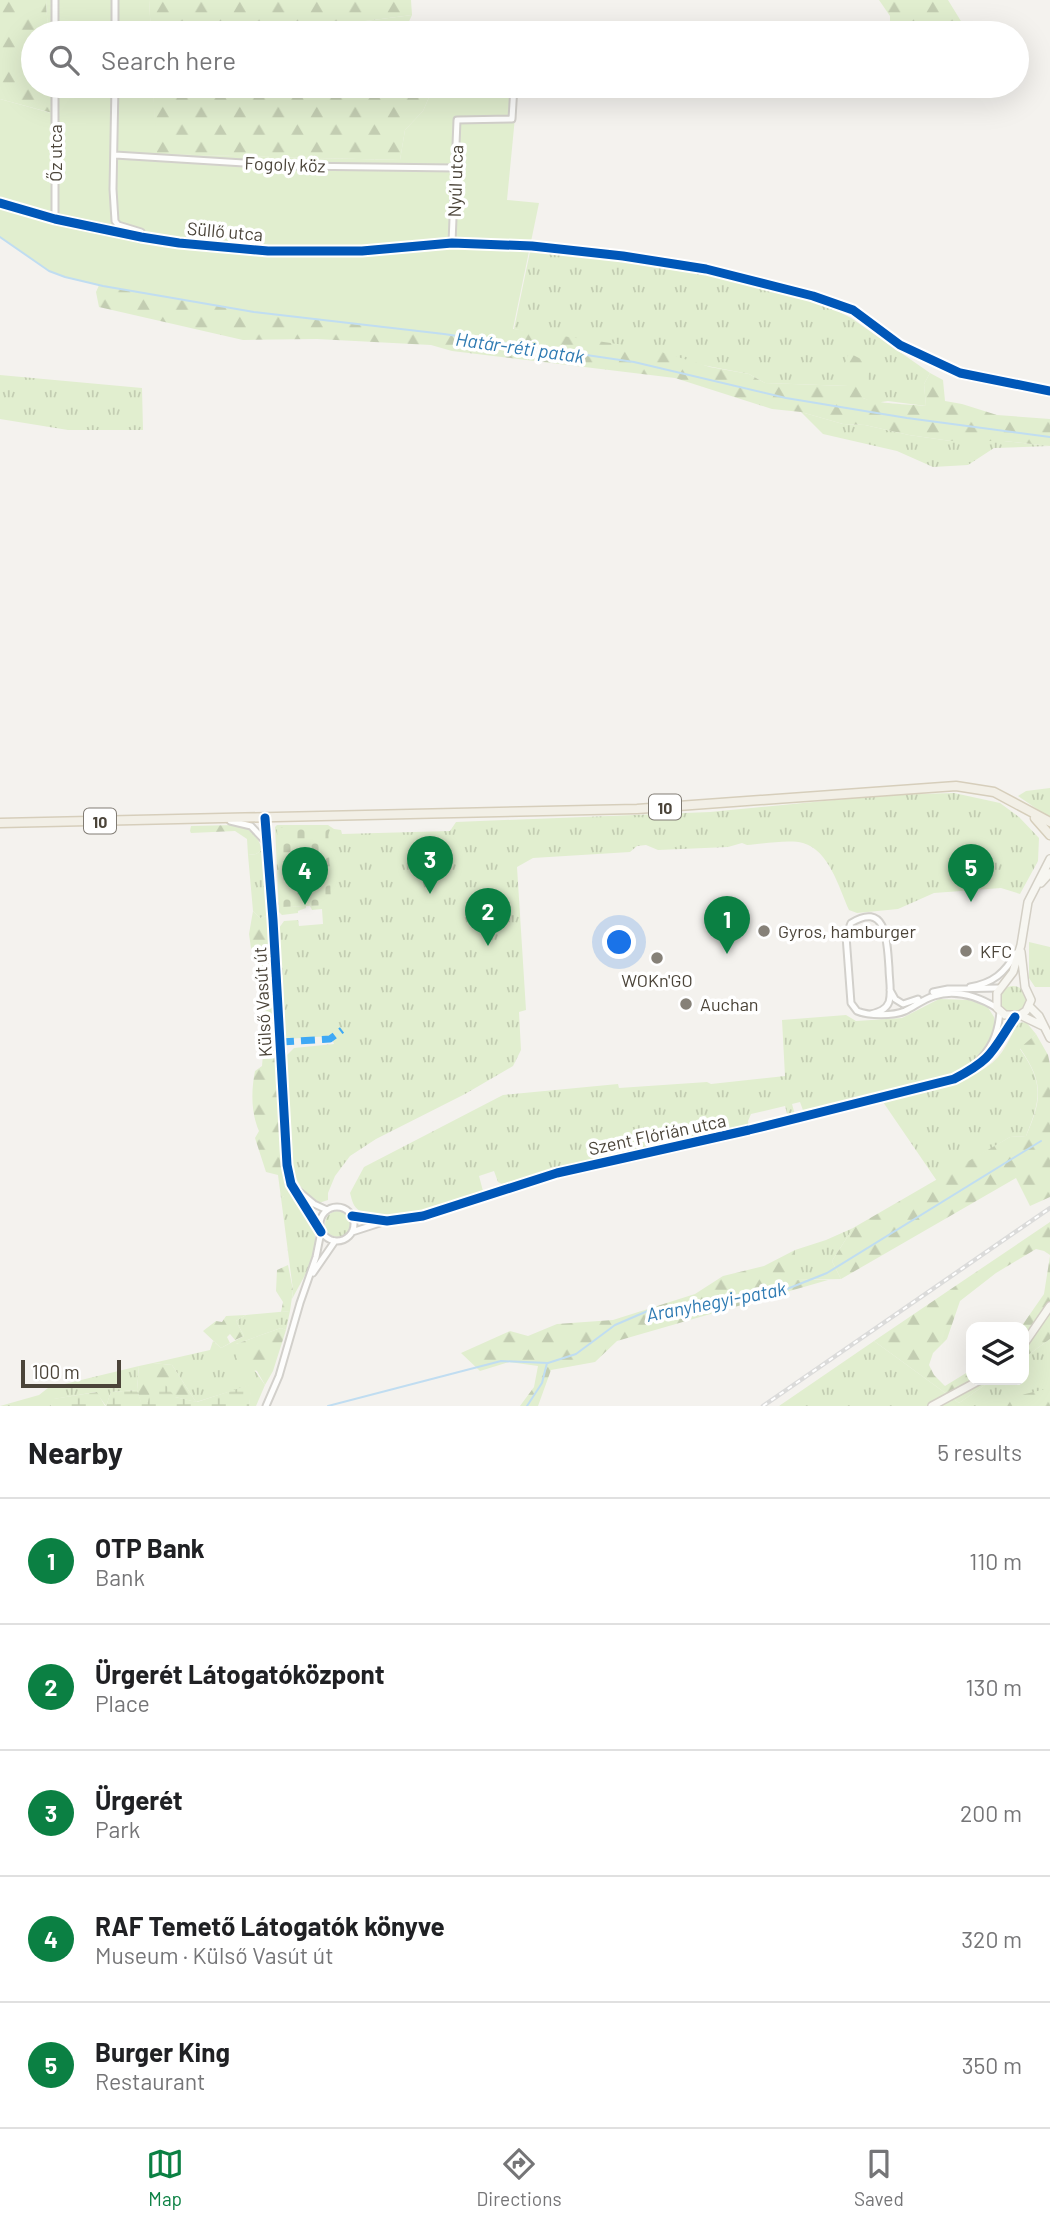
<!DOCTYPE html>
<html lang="en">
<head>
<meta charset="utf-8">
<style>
  body { margin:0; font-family:Barlow,sans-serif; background:#f6f6f6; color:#202124 }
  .controls { position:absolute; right:21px; bottom:21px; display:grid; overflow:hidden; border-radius:14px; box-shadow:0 7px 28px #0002 }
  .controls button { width:63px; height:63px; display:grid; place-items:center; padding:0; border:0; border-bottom:2px solid #e0e0e0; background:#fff; color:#202124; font:35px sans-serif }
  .scale { position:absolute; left:21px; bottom:18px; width:100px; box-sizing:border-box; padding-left:7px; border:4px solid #4b4439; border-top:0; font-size:19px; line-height:24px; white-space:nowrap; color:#4b4439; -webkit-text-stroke:5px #fff; paint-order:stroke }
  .you { position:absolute; left:620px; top:943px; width:24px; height:24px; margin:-18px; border:5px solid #fff; border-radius:50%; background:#1a73e8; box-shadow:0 0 0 10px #1a73e833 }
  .badge { display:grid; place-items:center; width:46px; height:46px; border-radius:50%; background:#0b8043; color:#fff; font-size:23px; font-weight:700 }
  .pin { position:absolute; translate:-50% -58px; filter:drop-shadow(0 2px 4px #0008) }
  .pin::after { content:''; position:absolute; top:37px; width:24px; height:21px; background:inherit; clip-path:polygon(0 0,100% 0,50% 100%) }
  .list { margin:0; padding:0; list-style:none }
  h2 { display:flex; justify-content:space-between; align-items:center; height:91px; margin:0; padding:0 28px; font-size:30px }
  h2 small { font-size:23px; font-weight:400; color:#757577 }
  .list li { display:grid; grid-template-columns:46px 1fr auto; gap:21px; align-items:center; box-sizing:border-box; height:126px; padding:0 28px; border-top:2px solid #e0e0e0 }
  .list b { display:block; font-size:26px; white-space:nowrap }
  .list p { margin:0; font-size:23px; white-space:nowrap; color:#757577 }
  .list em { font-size:23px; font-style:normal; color:#757577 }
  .icon { flex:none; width:38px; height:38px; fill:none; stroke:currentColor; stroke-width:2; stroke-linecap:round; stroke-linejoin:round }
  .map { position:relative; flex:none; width:1050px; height:1406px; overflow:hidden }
  .search { position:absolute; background:#fff; box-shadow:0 7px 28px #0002; left:21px; right:21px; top:21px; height:77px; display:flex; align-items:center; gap:18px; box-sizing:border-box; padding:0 24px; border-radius:38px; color:#757577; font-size:26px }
  .sheet { height:721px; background:#fff }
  nav { display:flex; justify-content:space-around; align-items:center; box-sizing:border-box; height:98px; border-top:2px solid #e0e0e0; background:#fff; font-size:19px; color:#757577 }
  nav a { display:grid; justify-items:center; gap:4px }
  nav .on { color:#0b8043 }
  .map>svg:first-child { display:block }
  .grass { fill:url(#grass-tufts) }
  .forest { fill:url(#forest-firs) }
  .wetland { fill:url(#wetland-marsh) }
  .cemetery { fill:url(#cemetery-stones) }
  .garden { fill:#e1eecf }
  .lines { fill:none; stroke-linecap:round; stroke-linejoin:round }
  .stream { stroke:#c0ddf1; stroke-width:2 }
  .street-casing { stroke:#d2d0cb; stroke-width:9 }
  .secondary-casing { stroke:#d3cfc5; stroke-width:10 }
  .primary-casing { stroke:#d6cebb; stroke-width:11 }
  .street { stroke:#fdfdfc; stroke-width:5 }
  .secondary { stroke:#f7f6f1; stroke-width:7 }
  .primary { stroke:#f2efe6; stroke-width:8 }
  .rail-casing { stroke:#dbdbda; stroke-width:4.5 }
  .rail { stroke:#fff; stroke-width:2; stroke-dasharray:5; stroke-linecap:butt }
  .quiet { stroke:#3fa9f5; stroke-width:7; stroke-dasharray:14 7; stroke-linecap:butt }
  .cycleway-casing { stroke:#fff; stroke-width:13 }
  .cycleway { stroke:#0057b8; stroke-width:9 }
  .poi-dot { fill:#868178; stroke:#fff; stroke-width:2.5 }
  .labels { text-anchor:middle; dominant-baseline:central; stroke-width:7; stroke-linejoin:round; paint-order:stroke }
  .shield { fill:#fff; stroke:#817c74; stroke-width:2 }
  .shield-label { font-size:16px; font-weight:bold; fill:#4b4439 }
  .street-label { font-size:18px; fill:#4b4439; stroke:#fff }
  .poi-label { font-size:18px; fill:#4b4439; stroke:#fff; text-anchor:start }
  .water-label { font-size:19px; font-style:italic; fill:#2e7ab2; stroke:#fff }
</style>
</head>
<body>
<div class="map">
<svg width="1050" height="1406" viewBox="0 0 1050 1406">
  <defs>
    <pattern id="grass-tufts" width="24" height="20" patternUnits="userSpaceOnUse" patternTransform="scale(1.75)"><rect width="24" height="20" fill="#e1eecf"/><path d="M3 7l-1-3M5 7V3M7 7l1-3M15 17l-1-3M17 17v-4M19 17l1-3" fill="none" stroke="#c3cdb2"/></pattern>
    <pattern id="forest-firs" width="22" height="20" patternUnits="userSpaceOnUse" patternTransform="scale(1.75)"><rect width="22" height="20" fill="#e1eecf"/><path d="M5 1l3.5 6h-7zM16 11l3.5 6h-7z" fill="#c3cdb2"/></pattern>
    <pattern id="wetland-marsh" width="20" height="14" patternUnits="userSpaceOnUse" patternTransform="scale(1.75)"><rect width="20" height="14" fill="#e1eecf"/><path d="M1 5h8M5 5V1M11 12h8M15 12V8" fill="none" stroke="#c3cdb2"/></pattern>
    <pattern id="cemetery-stones" width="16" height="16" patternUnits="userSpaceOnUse" patternTransform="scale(1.75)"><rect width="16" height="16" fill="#e1eecf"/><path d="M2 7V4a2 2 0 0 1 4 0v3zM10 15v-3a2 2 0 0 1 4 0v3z" fill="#c3cdb2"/></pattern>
  </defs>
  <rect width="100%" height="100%" fill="#f4f2ee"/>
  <path class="grass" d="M412,15L406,28L339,30L342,24Z
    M532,242L579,247L682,264L814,299L851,318L930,373L924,384L926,406L888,401L875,403L863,398L848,386L765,383L749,374L514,329Z
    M0,375L142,388L143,430H68L0,419Z
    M801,412L843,424L865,425L909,435L951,441H1004L1050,446L994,448L968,465L933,467L897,451L823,434Z
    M1050,788V818L1018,796L1026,791Z
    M954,793L1000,803L1019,817L1039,838L1038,861L1020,894L1001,888L934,893L898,909L857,913L849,910C839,888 829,850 803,843C789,839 762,844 747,845L742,843L728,847L658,850L646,845L637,846L630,852L533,858L517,867L526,1010L519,1012L521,1050L513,1066L465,1094L376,1139L350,1156L335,1176L328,1193V1200L319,1203C305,1194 298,1185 292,1169L287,1055L294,1048L334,1044L331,1036L286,1039L279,928L284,921L298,920L299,926L323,924L322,909L312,910L310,906L331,904L280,907L306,906V908L298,911V913L282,915L279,912L275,827L277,825H328L334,829L341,830L342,834L450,831L456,822L710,812L886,795Z
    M262,850L267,916L260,918L253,911L248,855L256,854Z
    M1029,942L1050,947V987H1035L1029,978Z
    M1000 999a13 13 0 1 1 26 0a13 13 0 1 1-26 0Z
    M939,999L969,1000L987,1006L994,1017L995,1031L982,1055L972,1064L959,1072L804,1113L800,1102L792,1104L795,1115L788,1117L785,1106L751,1114L748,1121L749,1126L554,1169L502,1184L498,1182L494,1171L479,1176L483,1191C452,1201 390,1227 360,1211C353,1207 352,1200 350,1193L364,1167L503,1095L618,1084L619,1088L707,1082L711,1084L785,1076L782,1020L846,1015L856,1021L902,1018Z
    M1026,1022L1036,1034L1020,1049C1044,1083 1041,1099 1026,1136L1010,1137L937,1181L883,1102C919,1092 981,1083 1002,1052C1008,1043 1013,1032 1018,1023Z
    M284,1173C287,1184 289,1194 296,1204C301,1211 309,1218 313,1226C322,1251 303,1278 292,1299L293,1290L281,1198L284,1196Z
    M325 1224a13 13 0 1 1 26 0a13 13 0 1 1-26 0Z
    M853,1228L832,1261L841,1279L795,1280V1250L826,1240Z
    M290,1311L286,1330L281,1328L236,1344L265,1385L256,1406H249L251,1385L196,1402L172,1365L153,1363L210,1350L213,1341L221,1348L244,1336L236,1321L246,1315Z
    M1050,1339V1406H779L874,1341L959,1403L992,1380H1024V1358Z
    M139,1366L137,1390L111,1392L106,1406L96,1392L54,1399L51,1406H0L39,1395L48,1388Z"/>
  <path class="forest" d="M0,0H46L48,33H33V86H50L52,113L0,99Z
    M149,0H411L412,15L342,24L339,30L406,28V33H151Z
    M879,0H948L967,31L962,33H890V16Z
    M153,86H434L423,111L405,130L400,160L156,154Z
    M100,283L459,326L514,329L652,349L710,367L749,374L765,383L847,386L843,368L849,353L871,364L863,398C878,404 907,404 926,406L924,384L930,373L943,380L945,401L962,404L997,415L1050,419V446L1004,441H951L909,435L865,425L843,424L801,412L772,409L675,378L452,351L431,345L317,339L243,340L99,307L96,292Z
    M235,825C250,828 258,835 262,850L256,854L248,855L247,839L235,831L191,833L190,831L191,826Z
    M253,911L260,918L267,916L268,919V963L273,968L284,1173V1196L281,1198L278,1175L266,1172L255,1138L259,1131C251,1113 251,1091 255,1071L262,1066L263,1054L272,1049L271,1013L263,1012L260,968L256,954L251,948L249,934Z
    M1036,1034L1048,1055L1050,1064V1197L1030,1206L1016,1178L841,1279L832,1261L853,1228L1010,1137L1026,1136C1042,1099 1044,1083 1020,1048Z
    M1050,1222V1255L1044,1251L1036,1249L996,1273L960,1301L947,1339L933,1353L929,1365L934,1375L945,1386L971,1370V1380H992L959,1403L874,1341Z
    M795,1250V1280H828L617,1341L595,1362L551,1370L538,1406H520L534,1387L538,1366L509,1362L480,1371L461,1353L510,1331L528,1336L557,1324L613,1320L695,1294L723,1276L764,1266Z
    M1050,1256V1339L1024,1358V1327H1021L1044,1294Z
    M288,1265L293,1290L290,1311L281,1312L283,1302L276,1291L277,1270Z
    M246,1315L236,1321L244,1336L235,1340L230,1334L227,1337L230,1343L221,1348L203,1331L216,1321L222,1322L226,1316Z
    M281,1328L286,1330L273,1371L265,1385L257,1371L241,1366L236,1357V1344Z
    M153,1363L172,1365L196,1402L175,1397L141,1403L137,1390L139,1366Z
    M1050,1388V1406H992L1001,1400Z"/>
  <path class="wetland" d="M165,1384L175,1397L197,1402L252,1384L249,1406H106L111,1392L137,1390L141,1402H148L151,1387Z
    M97,1392L105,1406H51L53,1399Z"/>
  <path class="cemetery" d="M328,826L331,905L280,907L277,828Z"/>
  <path class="garden" d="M46,0H149L151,33H48Z
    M50,86H153L157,154L400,160L405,130L423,111L434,86H518L507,200L539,203L510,343L254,312L103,286L65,277L49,271L0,237V99L51,113Z"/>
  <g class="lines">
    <path class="stream" d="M0,237L49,271L65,277L103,286L254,312L444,334L634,362L786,398L907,418L1050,437
      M328,1406L501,1361L548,1363L576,1354L615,1325L650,1310L716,1304L787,1289L827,1273L1041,1141
      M527,1406L542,1383L547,1363"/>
    <g class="street-casing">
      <path id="street" d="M55,0V33
        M115,33V0
        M55,86V219
        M115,86L113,189L115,221L118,225L141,232V237
        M115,155L293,166L455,168
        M0,203L55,219L141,237L179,243L268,251H362L452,243L532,246L623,256L706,269L813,296L853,310L900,345L960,373L1050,391
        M452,243L457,120L512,119L514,86
        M265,818L273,920L287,1165L291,1184L320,1227
        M230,821L251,826L265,841
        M970,987C993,983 1005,973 1016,953
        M890,990L895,999L903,1004L918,999
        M933,992L948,989L999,988
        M871,1014C878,1012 886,1010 889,1002C892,992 889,979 889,968C887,945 888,900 851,923L846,936L851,1003L857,1011C869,1016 893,1016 905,1011C915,1006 924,999 934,996C956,989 979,997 997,1008
        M974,1066C991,1049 998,1036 1000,1011
        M296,1189L314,1204L327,1210
        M320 1224a17 17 0 1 1 34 0a17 17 0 1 1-34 0Z
        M352,1216L387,1221L423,1216L557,1173L749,1130L954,1079C993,1059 992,1051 1015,1017
        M352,1232L386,1221
        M313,1273L335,1241
        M266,1406L279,1376L300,1303L316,1257L321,1232"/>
    </g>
    <g class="secondary-casing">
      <path id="secondary" d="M1041,883L1050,873
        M1029,1006L1039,1016L1050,1038
        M1020,1015L1026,1011L1031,1000L1025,987L1021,952
        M1043,1026L1020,1015H1005L997,1008V993L1013,972L1021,945L1028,902L1050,859
        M1024,1344L1050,1306
        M932,1406L980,1380"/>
    </g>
    <g class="primary-casing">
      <path id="primary" d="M1035,818L1050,835
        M0,823L637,809L956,786L994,792L1050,822"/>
    </g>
    <use href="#street" class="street"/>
    <use href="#secondary" class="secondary"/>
    <use href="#primary" class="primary"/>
    <g class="rail-casing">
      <path id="rail" d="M763,1406L1050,1208"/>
    </g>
    <use href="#rail" class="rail"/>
    <path class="quiet" d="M280,1042L330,1039L342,1030"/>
    <g class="cycleway-casing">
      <path id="cycleway" d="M0,203L55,219L141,237L179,243L268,251H362L452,243L532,246L623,256L706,269L813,296L853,310L900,345L960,373L1050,391
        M265,818L273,920L287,1165L291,1184L321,1232
        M352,1216L387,1221L423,1216L557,1173L749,1130L954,1079C993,1059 992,1051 1015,1017"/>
    </g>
    <use href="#cycleway" class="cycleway"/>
  </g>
  <g class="poi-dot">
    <circle cx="764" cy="931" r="7"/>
    <circle cx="966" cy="951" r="7"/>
    <circle cx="657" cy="958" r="7"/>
    <circle cx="686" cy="1004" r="7"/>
  </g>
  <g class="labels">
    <g class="shield">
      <rect x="649" y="794.5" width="32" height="25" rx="5"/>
      <rect x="84" y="808.5" width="32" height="25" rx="5"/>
    </g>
    <g class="shield-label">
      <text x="665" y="807">10</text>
      <text x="100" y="821">10</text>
    </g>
    <g class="street-label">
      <text transform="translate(55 153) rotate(-90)">Őz utca</text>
      <text transform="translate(285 164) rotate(2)">Fogoly köz</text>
      <text transform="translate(455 181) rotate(-88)">Nyúl utca</text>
      <text transform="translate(225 231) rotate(5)">Süllő utca</text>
      <text transform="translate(262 1002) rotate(-93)">Külső Vasút út</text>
      <text transform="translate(657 1134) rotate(-12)">Szent Flórián utca</text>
    </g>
    <g class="poi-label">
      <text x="778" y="931">Gyros, hamburger</text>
      <text x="980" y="951">KFC</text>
      <text x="657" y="980" text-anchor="middle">WOKn'GO</text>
      <text x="700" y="1004">Auchan</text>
    </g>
    <g class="water-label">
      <text transform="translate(520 347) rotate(8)">Határ-réti patak</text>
      <text transform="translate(716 1301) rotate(-11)">Aranyhegyi-patak</text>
    </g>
  </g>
</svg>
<div class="controls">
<button><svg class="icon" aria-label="layers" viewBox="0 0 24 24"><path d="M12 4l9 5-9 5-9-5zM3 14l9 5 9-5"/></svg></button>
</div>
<div class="scale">100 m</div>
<div class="you"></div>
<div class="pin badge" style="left:727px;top:954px">1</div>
<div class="pin badge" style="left:488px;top:946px">2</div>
<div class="pin badge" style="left:430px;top:894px">3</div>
<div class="pin badge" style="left:305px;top:905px">4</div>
<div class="pin badge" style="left:971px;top:902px">5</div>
<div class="search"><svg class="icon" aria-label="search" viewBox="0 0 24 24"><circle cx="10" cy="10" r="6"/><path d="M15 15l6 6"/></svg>Search here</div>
</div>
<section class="sheet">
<h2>Nearby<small>5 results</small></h2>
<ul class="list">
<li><span class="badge">1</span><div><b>OTP Bank</b><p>Bank</p></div><em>110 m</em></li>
<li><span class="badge">2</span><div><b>Ürgerét Látogatóközpont</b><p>Place</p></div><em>130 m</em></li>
<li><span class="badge">3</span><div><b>Ürgerét</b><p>Park</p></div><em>200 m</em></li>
<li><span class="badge">4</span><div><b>RAF Temető Látogatók könyve</b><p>Museum · Külső Vasút út</p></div><em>320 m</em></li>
<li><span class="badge">5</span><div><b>Burger King</b><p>Restaurant</p></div><em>350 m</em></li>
</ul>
</section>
<nav>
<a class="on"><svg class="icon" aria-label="map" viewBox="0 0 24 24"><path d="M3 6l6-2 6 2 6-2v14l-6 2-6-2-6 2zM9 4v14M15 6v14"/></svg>Map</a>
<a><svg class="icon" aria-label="directions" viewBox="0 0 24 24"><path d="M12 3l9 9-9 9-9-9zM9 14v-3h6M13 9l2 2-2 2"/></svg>Directions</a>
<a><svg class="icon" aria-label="saved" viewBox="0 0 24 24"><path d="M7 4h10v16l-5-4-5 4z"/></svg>Saved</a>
</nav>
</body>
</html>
